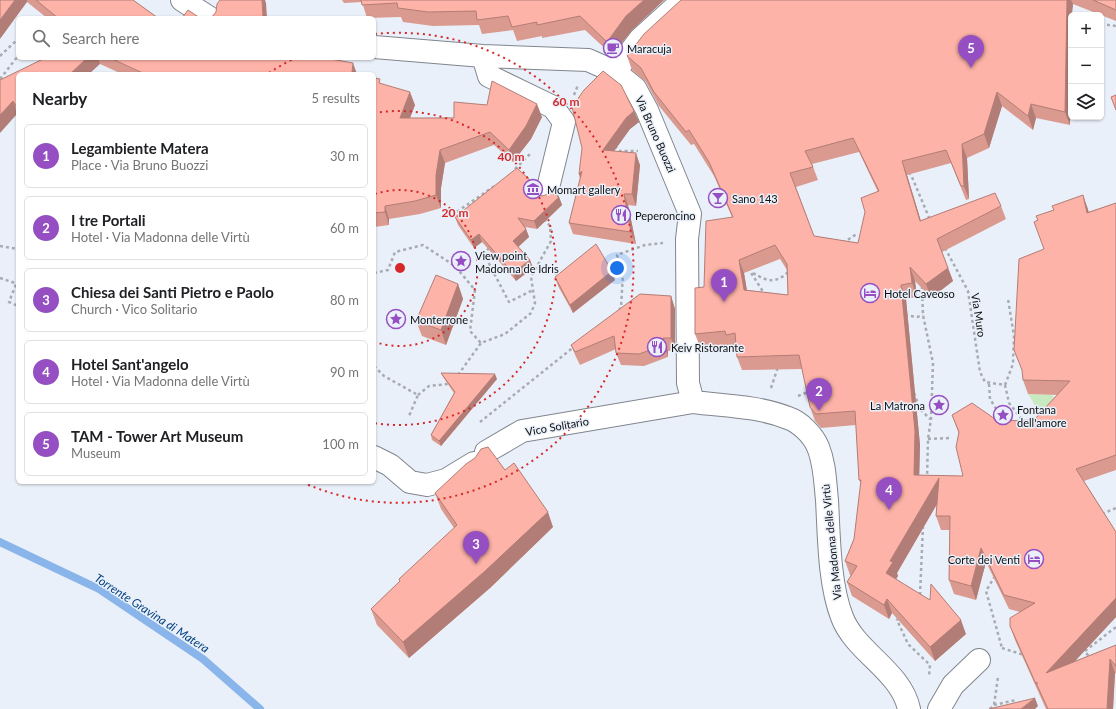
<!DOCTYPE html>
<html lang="en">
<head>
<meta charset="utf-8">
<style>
  body { margin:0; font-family:Lato,sans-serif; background:#f2f2f2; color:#202124 }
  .controls { position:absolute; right:12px; top:12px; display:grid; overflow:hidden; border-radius:6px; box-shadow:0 1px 3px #0004 }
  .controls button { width:36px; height:36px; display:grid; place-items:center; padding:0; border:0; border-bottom:1px solid #e0e0e0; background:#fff; color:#202124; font:20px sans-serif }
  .you { position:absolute; left:617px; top:268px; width:14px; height:14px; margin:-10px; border:3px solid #fff; border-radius:50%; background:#1a73e8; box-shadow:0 0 0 6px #1a73e833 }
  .badge { display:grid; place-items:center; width:26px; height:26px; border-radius:50%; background:#964fc2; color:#fff; font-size:13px; font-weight:700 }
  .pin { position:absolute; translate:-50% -33px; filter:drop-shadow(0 1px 2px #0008) }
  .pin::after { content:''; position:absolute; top:21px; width:14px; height:12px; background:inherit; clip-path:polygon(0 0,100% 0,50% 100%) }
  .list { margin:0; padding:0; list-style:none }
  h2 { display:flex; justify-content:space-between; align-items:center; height:52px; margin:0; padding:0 16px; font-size:17px }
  h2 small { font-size:13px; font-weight:400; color:#757577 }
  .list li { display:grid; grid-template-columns:26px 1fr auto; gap:12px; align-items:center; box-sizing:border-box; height:64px; margin:0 8px 8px; padding:0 8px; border:1px solid #e0e0e0; border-radius:6px }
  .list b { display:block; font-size:15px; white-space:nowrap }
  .list p { margin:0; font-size:13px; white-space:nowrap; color:#757577 }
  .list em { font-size:13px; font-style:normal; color:#757577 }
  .icon { flex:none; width:22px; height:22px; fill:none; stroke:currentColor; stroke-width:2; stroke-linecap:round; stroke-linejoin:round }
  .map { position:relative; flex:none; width:1116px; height:709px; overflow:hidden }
  .search { position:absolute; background:#fff; box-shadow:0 1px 3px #0004; left:16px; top:16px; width:360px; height:44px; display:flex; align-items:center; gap:10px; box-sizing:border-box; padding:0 14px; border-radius:6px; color:#757577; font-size:15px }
  .panel { position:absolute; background:#fff; box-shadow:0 1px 3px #0004; left:16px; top:72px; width:360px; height:412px; border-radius:6px }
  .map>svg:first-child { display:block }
  .green { fill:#c9eac1 }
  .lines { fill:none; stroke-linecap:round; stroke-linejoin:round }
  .stream { stroke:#8ab5ea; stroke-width:8 }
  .street-casing { stroke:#80868e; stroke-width:24 }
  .path { stroke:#a7acb3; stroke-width:2.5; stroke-dasharray:3 3; stroke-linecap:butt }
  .street { stroke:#fff; stroke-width:22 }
  .wall { fill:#da9a90; fill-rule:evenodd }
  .shaded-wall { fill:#b27d76 }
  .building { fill:#feb3a8; stroke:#b27d76; fill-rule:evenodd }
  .ring { fill:none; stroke:#d62828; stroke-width:2; stroke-dasharray:2 4 }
  .labels { text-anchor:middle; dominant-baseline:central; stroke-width:3; stroke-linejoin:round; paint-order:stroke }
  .poi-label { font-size:11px; fill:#0e1013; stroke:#eaf0f9; text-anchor:start }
  .street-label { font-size:11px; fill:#0e1013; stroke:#eaf0f9 }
  .water-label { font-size:12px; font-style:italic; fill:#044381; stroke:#eaf0f9 }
  .centre { fill:#d62828; stroke:#eaf0f9; stroke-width:2 }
  .ring-label { font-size:12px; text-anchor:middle; font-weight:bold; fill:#d62828; stroke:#eaf0f9; stroke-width:3; stroke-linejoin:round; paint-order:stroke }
</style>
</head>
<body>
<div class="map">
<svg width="1116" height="709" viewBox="0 0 1116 709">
  <rect width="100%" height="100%" fill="#eaf0f9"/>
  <path class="green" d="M1028,394L1052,395L1063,410L1047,425Z"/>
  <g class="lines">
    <path class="stream" d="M0,542L99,589L203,659L260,709"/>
    <g class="street-casing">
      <path id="street" d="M182,0L210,18
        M374,47L483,56L588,60L615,72L635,88L647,110L690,214L687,239L688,383L693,402C725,406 758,406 788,418C800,422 813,435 818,447C825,464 825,482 827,500C829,536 829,584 842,617C855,652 901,671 909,709
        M483,56L489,76L553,107L564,122L547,192
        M615,72L640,39L683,0
        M486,452L522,431L693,402
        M374,457L390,465L410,482L427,485L446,480L474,463
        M939,709L953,685L979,660"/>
    </g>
    <path class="path" d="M1101,24L1116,26
      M0,56L18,39
      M0,79L18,56
      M574,95L578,85
      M615,146L619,151H638
      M515,169L530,154
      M909,172L912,177L930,220
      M452,215L496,185
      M843,243L858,233
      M0,246L18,249
      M489,248L484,254L509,302L533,290
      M945,248L968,291L980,372L985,382L1005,385L1009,403L1024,422
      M748,268L762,290L768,295
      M374,273L388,270L395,252L423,245L455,266L475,290L470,331L481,343L505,334L531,313L535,303L531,277L551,241L550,226L543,218
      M753,273C768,282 776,284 789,271
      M0,278L18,284
      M18,279L9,302L18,306
      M922,286L923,315L933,363L931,419L928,439L927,478
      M619,310L621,308L623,273L617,255L645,245L663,243
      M905,315L917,317L923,315
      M374,366L384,376L418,395L409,416
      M458,375L481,343
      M989,384L990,399L1005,423
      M1005,385L1013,364L1014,336L1008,299
      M771,388L778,367
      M914,393L920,409L930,419
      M418,395L429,386L448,384
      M798,396L808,392
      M480,422L575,346
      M928,439L951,438
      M1102,514L1116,508
      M995,576L986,591L1002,648
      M920,595L923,526
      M899,618L897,620L908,644L930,665L929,676
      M1002,648L1024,655
      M1082,649L1090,657
      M1085,651L1116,627
      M994,705L1016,700
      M990,709L994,705L998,677"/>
    <use href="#street" class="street"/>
  </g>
  <path class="wall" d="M0,0H133L158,18H47L27,2Z
    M342,0H664L632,30L612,55L585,30L542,38V36L517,41L513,30L482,34L479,25L433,26L403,22L401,17L367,18L362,2L344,3Z
    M681,0H1116V21L1073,4L1071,15V75L1070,125L1036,118L1033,130L1002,106L989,148L967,158L969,199L966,200L951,163L907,175L921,221L1001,206L1006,219L942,252L953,281L931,298L915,281L917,297L906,299L920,445L919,475L963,476L959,434L952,415L998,421L1034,420L1057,395L1028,394L1023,380L1044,249L1038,220L1053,210L1083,195L1088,212L1116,203V470L1084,481L1116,532V617L1075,661L1116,645V674L1115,673L1113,709H1046L1015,640L1010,626L1020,612L1009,609L986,562L976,600L954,594L949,580L950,530H941L936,516L937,504L897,573L898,576L896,579L966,634L935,661L892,613L889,619L852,596L847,582L851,576L850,575L845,561L854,539L861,483L859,480L856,425L821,428L815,421L810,407L802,369L742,370L737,357L736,348L731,349L730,345L700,347L695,334L704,287L732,217L714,176L694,144L691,145L659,106L646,82L632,70L627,56ZM859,152L878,192L858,243L814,236L796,187L818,180L812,164ZM780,259L787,270L788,295L747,290L744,273Z
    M45,58H325L359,74H122L100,64L18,74V115L0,80Z
    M374,78L381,84L415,105L410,118L542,117L531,139L513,162L494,145L445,163L441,188V208L420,214L389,219V225L374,227Z
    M634,111L639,122L630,129L614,151L640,165L636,206L628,205L636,244L573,234L569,223L580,179L579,174Z
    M532,182L536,193L542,196L559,197L562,205L537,229L525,227L526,229L529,237L518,247L530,260L533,268L516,281L482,242L474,248L458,225L455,217Z
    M555,277L615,280L573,313L558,286Z
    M458,284L463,299L446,345L422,336L416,321Z
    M671,296L675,309V350L668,351V357L644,366L621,365L616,353V349L580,365L576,357L571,345Z
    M441,373L497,379L441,446L432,440L431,435L454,393L443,377Z
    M505,470L553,527L490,588L409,658L377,625L371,609L400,581L454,528L441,509L435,493Z"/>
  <path class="shaded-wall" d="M15,0H27V2L0,39V20Z
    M262,0H265L266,3L267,18H263Z
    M644,0H664L632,30L612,55L607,42L626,16Z
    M1067,0H1071L1073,4L1072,15H1071V75L1070,125L1065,112Z
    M87,58H98L100,64L89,74H70Z
    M353,63L357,74L352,72Z
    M410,92L415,105L405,131L400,118Z
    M997,92L1002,106L989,148L984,134Z
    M13,101L17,114L0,133V115Z
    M537,104L542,117L531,139L513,162L509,150Z
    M1031,104L1036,118L1033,130L1028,116Z
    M634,111L639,122L630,129L607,161L603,150L626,118Z
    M962,144L967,158L969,199L964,186Z
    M440,150L445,163L441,188V208L436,195V175Z
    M636,153L640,165L636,206L632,194Z
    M902,161L907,175L925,235L920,221Z
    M582,171L583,186L579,174Z
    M532,182L535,190V196L532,188Z
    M624,194L628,205L636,244L631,232Z
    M1083,195L1088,209L1092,227L1087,213Z
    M559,197L562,205L537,229L534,221Z
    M385,206L389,219V225L385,212Z
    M526,229L529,237L516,249L513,241Z
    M479,234L482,242L474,248L471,240Z
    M530,260L533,268L516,281L513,273Z
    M739,260L744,273L749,304L744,290Z
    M910,267L915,281L917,297L912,283Z
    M948,268L953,281L931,298L926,284Z
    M612,271L615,280L573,313L570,305Z
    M458,284L463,299L446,345L441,330Z
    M901,285L906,299L920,445L919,489L914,475Z
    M671,296L675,309V350L671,338Z
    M663,338L668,351V357L664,345Z
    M495,374L497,379L441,446L439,441Z
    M939,478L944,492L897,573L898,576L891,587L886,573L890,561Z
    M548,512L553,527L490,588L409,658L403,642Z
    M981,548L986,562L976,600L971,586Z
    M1116,598V617L1051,687L1046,673Z
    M887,599L892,613L889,619L884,605Z
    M961,620L966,634L935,661L930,647Z
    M1110,659L1115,673L1113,709H1107Z
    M1035,698L1038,706L1035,709H1021Z"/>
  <path class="building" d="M0,0H15L0,20Z
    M36,0H133L158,18H58Z
    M220,0H262L263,18H211L216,12L217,4Z
    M361,0H644L626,16L607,42L580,16L537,25V22L512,27L508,16L477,20L476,11L428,12L398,8L397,3L362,5Z
    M681,0H1067L1065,112L1031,104L1028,116L997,92L984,134L962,144L964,186H961L946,150L902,161L920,221L995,193L1001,206L937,239L948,268L926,284L910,267L912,283L901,285L915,431L914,475L963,476L956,447L959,432L952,415L972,403L998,421L1034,420L1070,381L1023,380L1022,370L1014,350L1019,259L1044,249L1034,222L1038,220L1036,216L1054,210L1052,206L1083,195L1087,213L1116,203V455L1076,469L1116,532V598L1046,673L1116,645V666L1110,659L1107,709H1048L1037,685V682L1036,684L1010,626V618L1035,603L1004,595L981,548L971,586L949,580L950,516H936L939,478L890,561L893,562L886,573L930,600L931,584L961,620L930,647L887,599L884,605L847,582L857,566L845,561L854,539L861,480H859L855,411L816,414L810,407L799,355L737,357L735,333L726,335L725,331L695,334V288L704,287L706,221L733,217L709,162L689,130L686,132L654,92L641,68L627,56L644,34ZM853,138L879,191L861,198L865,212L858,243L814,236L790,173L813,167L805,151ZM775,245L787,264L788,295L744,290L739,260Z
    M1093,0H1116V10Z
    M188,10L200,18H182Z
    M45,58H87L70,74H18V109L13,101L0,115V80Z
    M110,58H325L353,63L352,72L359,74H145Z
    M603,71L621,85L634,111L626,118L603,150L636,153L632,194H624L631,232L569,223L582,171L579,174L582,148L572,107L584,90Z
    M374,78L380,79L379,83L410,92L400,118H454V102L487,105L492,81L537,104L526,126L509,150L490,132L440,150L436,175V195L415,201L385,206V212L374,213Z
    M1116,95V110L1111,97Z
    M517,168L532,182V188L536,193L542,196L552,193L559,197L534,221L518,218L526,229L513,241L530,260L513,273L479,234L471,240L455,217Z
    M596,244L612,271L570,305L555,277Z
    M436,275L458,284L441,330L416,321Z
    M640,294L671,296V338H663L664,345L639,354L616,353L614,336L575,352L571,345Z
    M441,373L495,374L439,441L431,435L455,392Z
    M488,447L505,470L514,463L548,512L484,572L403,642L371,609L400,581L399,579L457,525L435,493L466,464L475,458L481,449Z
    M1035,698L1021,709H989Z"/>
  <g class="ring">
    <path d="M375 194A78 78 0 1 1 375 342"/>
    <path d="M374 113A157 157 0 1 1 374 423"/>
    <path d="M269 73A235 235 0 0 1 293 59M375 34A235 235 0 1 1 304 483"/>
  </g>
  <defs>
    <g id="cafe-ring" transform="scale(1)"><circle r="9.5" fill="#eaf0f9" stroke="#964fc2" stroke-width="1.5"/><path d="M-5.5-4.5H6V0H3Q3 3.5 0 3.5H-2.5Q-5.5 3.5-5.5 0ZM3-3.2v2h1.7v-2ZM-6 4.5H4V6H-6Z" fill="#964fc2"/></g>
    <g id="museum-ring" transform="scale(1)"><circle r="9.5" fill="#eaf0f9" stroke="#964fc2" stroke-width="1.5"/><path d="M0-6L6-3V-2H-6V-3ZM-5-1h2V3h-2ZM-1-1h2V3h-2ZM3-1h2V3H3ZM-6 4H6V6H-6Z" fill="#964fc2"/></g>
    <g id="bar-ring" transform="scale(1)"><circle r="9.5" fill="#eaf0f9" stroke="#964fc2" stroke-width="1.5"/><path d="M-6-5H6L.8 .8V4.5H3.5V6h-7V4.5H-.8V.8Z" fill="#964fc2"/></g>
    <g id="restaurant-ring" transform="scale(1)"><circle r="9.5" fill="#eaf0f9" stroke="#964fc2" stroke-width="1.5"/><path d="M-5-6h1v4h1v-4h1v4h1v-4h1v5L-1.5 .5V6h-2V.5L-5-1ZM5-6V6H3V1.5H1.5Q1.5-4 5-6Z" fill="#964fc2"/></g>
    <g id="sight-ring" transform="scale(1)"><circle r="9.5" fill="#eaf0f9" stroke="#964fc2" stroke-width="1.5"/><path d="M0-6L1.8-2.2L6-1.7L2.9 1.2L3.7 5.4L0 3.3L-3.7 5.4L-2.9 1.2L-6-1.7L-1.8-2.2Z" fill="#964fc2"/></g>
    <g id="hotel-ring" transform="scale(1)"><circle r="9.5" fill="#eaf0f9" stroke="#964fc2" stroke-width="1.5"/><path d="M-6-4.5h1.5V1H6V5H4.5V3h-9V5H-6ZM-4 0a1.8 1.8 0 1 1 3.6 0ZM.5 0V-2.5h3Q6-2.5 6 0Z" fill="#964fc2"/></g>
  </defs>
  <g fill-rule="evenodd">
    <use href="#cafe-ring" x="613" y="48"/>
    <use href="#museum-ring" x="533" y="189"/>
    <use href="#bar-ring" x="718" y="198"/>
    <use href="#restaurant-ring" x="621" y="215"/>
    <use href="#sight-ring" x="461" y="261"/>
    <use href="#hotel-ring" x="870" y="293"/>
    <use href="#sight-ring" x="396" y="319"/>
    <use href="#restaurant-ring" x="657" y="347"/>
    <use href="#sight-ring" x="939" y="405"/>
    <use href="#sight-ring" x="1003" y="415"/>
    <use href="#hotel-ring" x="1034" y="559"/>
  </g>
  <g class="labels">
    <g class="poi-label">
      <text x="627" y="48">Maracuja</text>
      <text x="547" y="189">Momart gallery</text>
      <text x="732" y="198">Sano 143</text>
      <text x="635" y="215">Peperoncino</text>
      <text x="475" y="255">View point<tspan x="475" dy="13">Madonna de Idris</tspan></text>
      <text x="884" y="293">Hotel Caveoso</text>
      <text x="410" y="319">Monterrone</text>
      <text x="671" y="347">Keiv Ristorante</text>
      <text x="925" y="405" text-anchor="end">La Matrona</text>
      <text x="1017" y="409">Fontana<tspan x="1017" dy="13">dell'amore</tspan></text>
      <text x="1020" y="559" text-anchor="end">Corte dei Venti</text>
    </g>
    <g class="street-label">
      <text transform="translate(656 134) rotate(66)">Via Bruno Buozzi</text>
      <text transform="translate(979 315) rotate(81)">Via Muro</text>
      <text transform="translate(557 426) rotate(-10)">Vico Solitario</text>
      <text transform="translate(831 542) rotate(-96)">Via Madonna delle Virtù</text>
    </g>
    <g class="water-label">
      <text transform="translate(152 613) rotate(33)">Torrente Gravina di Matera</text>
    </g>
  </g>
  <circle cx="400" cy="268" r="6" class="centre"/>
  <g class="ring-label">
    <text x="566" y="106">60 m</text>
    <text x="511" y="161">40 m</text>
    <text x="455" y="217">20 m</text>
  </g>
</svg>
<div class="controls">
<button>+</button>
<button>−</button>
<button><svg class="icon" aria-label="layers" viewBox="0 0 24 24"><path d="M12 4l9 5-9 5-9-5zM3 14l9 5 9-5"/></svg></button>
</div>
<div class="you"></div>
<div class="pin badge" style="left:724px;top:302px">1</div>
<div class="pin badge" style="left:819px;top:411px">2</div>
<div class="pin badge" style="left:476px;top:564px">3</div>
<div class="pin badge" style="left:889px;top:510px">4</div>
<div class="pin badge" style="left:971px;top:68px">5</div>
<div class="search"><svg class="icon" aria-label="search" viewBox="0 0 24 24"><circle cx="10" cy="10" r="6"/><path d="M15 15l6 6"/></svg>Search here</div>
<section class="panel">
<h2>Nearby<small>5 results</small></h2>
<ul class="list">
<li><span class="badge">1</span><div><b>Legambiente Matera</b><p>Place · Via Bruno Buozzi</p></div><em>30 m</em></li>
<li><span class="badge">2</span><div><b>I tre Portali</b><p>Hotel · Via Madonna delle Virtù</p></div><em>60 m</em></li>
<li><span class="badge">3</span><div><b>Chiesa dei Santi Pietro e Paolo</b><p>Church · Vico Solitario</p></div><em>80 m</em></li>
<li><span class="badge">4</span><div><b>Hotel Sant'angelo</b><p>Hotel · Via Madonna delle Virtù</p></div><em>90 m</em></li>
<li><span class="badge">5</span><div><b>TAM - Tower Art Museum</b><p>Museum</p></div><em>100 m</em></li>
</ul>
</section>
</div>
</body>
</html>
